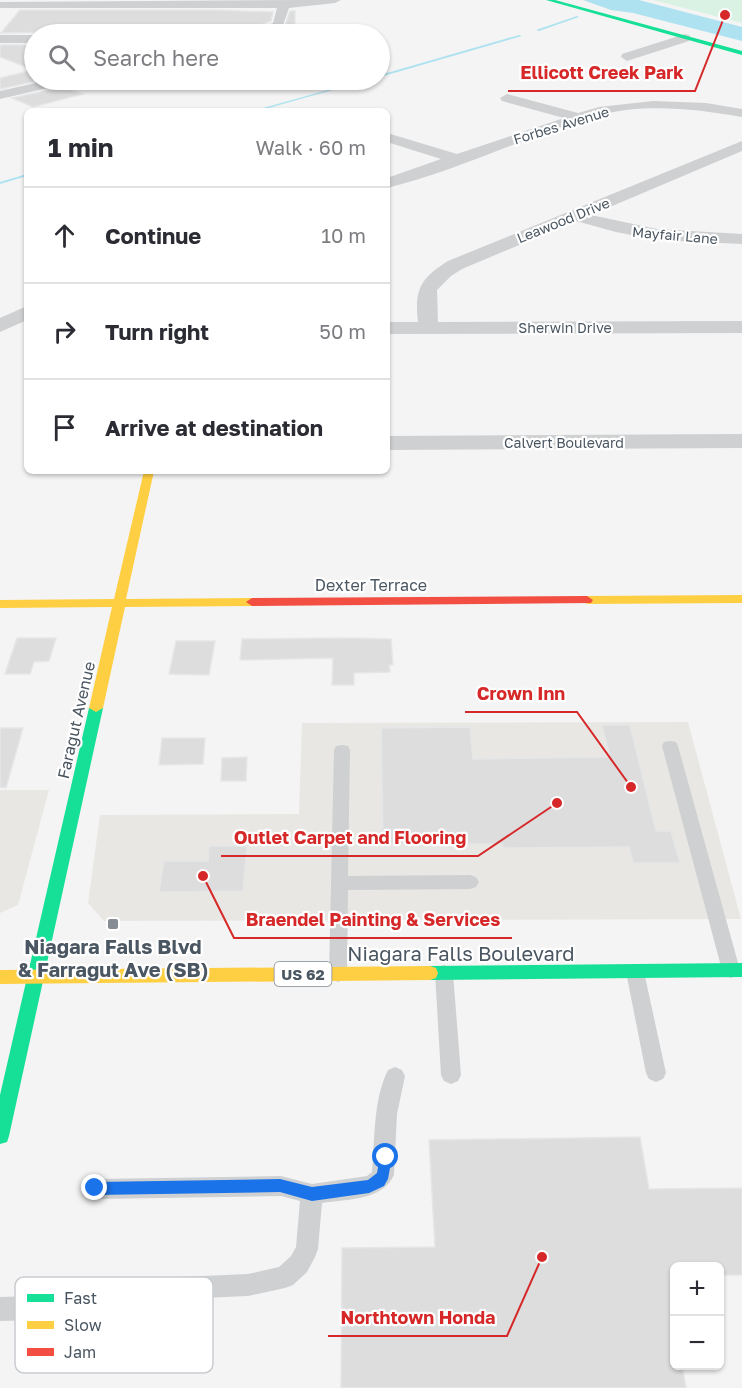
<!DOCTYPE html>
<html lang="en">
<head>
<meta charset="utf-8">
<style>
  body { margin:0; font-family:"Golos Text",sans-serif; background:#f2f2f3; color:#2b2b33 }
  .controls { position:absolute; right:18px; bottom:18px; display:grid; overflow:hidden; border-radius:9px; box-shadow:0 2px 4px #0004 }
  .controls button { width:54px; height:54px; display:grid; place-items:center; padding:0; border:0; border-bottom:2px solid #e1e1e2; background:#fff; color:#2b2b33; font:30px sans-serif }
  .stop { position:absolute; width:18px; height:18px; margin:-14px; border:4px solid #1a73e8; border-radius:50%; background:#fff }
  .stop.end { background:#1a73e8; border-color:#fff; box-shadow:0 2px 6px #0008 }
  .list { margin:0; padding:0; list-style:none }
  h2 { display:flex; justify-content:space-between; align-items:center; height:78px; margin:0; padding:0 24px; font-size:26px }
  h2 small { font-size:20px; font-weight:400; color:#7c7c81 }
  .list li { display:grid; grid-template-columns:39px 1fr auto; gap:18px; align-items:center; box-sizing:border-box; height:96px; padding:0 24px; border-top:2px solid #e1e1e2 }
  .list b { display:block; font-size:22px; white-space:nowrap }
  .list em { font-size:20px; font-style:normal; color:#7c7c81 }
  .icon { flex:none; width:33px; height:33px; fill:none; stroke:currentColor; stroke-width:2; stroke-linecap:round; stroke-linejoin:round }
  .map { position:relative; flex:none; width:742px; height:1388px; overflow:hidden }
  .search { position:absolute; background:#fff; box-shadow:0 2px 4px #0004; left:24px; top:24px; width:366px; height:66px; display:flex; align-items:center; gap:15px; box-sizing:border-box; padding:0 21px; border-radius:33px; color:#7c7c81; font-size:22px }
  .panel { position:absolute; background:#fff; box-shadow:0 2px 4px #0004; left:24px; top:108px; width:366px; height:366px; border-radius:9px }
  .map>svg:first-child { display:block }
  .commercial { fill:#e8e7e3 }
  .green { fill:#d9f2e3 }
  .water { fill:#aee2f0 }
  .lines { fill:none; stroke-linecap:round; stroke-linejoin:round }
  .stream { fill:#aee2f0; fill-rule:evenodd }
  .building { fill:#ddddde; stroke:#e5e6e7; stroke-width:1.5 }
  .lane { fill:#ced0d2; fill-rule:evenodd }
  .street { fill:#ced0d2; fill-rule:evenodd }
  .fast { fill:#16e098; fill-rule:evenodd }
  .slow { fill:#ffcf43; fill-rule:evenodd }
  .jam { fill:#f24e42; fill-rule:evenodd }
  .route { fill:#1a73e8 }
  .poi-dot { fill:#868d94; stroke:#fff; stroke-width:2 }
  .labels { text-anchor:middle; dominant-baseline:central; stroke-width:4.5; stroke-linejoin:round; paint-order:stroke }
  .far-street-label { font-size:14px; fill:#4a5661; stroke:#fff }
  .shield { fill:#fff; stroke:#808990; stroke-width:1.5 }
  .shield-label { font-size:15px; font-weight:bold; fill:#4a5661 }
  .street-label { font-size:16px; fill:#4a5661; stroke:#fff }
  .near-poi-label { font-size:20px; font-weight:bold; fill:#4a5661; stroke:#fff }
  .near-street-label { font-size:20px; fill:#4a5661; stroke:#fff }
  .key { fill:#fff; stroke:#c9ccd0; stroke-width:1.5 }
  .key-label { font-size:16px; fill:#4a5661 }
  .leader { fill:none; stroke:#d62828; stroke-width:2 }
  .callout-dot { fill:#d62828; stroke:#fff; stroke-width:2 }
  .callout-label { font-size:18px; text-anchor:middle; font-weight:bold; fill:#d62828; stroke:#fff; stroke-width:4.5; stroke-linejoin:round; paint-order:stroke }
</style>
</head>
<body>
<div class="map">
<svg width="742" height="1388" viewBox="0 0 742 1388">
  <rect width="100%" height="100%" fill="#f4f4f4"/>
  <path class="commercial" d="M688,722L741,919L104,921L88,903L100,815L299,814L302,723Z
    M0,790H49L18,905L0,913Z"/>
  <path class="green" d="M653,0H742V23Z"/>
  <path class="water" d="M583,0H639L742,27V41L633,13L611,10Z"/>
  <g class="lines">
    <path class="stream" d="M577,16L579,17L539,31L536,30Z
      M519,35L522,36L380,77V75Z
      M364,80H368L258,111H252Z
      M27,174V176L0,184V182Z"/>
  </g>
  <path class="building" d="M20,10H215L273,12L271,21L242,32L241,34H111V31L1,33Z
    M290,11H295V34H267L284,29Z
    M0,45H34V70L0,57Z
    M34,70V80H41L0,89V78Z
    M63,87L83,94L33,107L12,98Z
    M17,638H56L49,661L34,662L30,674H5Z
    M341,638L391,639L393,665H389L390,672L354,673V685H332L333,658L240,660L242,639Z
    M176,641H215L209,675L169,674Z
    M602,725H630L656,831H671L680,863H633L629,847L503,848L502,844H383L381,728L470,727L473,759L610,757Z
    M0,728H23L6,788L0,787Z
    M162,738H205L203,764L159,765Z
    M247,757L246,781H221L222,758Z
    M209,846H247L243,891L159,892L164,861H208Z
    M640,1137L649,1189L742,1188V1275H720V1266H675V1365H682L686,1388H341L342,1248L435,1247L429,1140Z"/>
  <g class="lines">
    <path class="lane" d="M670,741L676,742L678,746L740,970L738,975L731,978L724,975L722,970L662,746L664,742Z
      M342,745L348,746L350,750L348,876L470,875L476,877L479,882L476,887L470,889L348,890L347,974L345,979L338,982L331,979L329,974L334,750L336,746Z
      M635,964L642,967L644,972L666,1073L663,1079L656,1082L649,1079L646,1073L626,972L628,967Z
      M444,965L451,968L453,973L461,1075L458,1081L451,1084L444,1081L441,1075L435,973L437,968Z
      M395,1067L402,1070L405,1076L397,1114L394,1175C382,1201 347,1199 322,1203L318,1249L315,1257L307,1272L293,1285L285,1288L248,1296L157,1300L75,1319L0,1321V1297L75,1295L157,1278L248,1274L279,1267L291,1256L296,1247L300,1201L281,1196L95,1199L87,1196L84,1189L87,1182L95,1179L281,1176L312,1184L367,1176L372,1172C375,1139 373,1100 388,1070Z"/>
    <path class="street" d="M300,0H341L335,3L289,8L282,28L260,34H243L273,23L277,8H0V2Z
      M685,34L689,35L691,38L689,41L627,61L621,57L622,54Z
      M0,35H34V43H0Z
      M49,80H71L69,83L0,99V91Z
      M507,94L578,113L599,107L653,101L706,103L742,109V117C697,109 645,103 600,115C528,135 460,170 387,188V178L441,159L387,142V133L457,154L564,118L502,101L500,98Z
      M742,141V151L591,215L657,229L742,234V244L657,240L616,232L576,221L462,269L451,276L437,290L438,322L742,321V333L387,334V322H418C414,289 421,278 448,261Z
      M27,306V320L0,332V318Z
      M742,434V448L387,450V436Z"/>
    <path class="fast" d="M546,0H555L742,51V55Z
      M96,704L103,708L9,1136L7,1142L0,1144V1095L89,708Z
      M742,963V977L430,980L424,978L422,973L424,968L430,966Z"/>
    <path class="slow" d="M144,471H154L126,599L252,598L258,602L252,606L125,607L103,708L96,712L89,708L112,607L0,608V600L114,599Z
      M742,595V603L587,604L581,600L587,596Z
      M430,966L436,968L438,973L436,978L430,980L0,984V970Z"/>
    <path class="jam" d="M587,596L593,600L591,603L252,606L246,602L252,598Z"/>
  </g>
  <path class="route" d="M386,1150L390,1152L392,1157L388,1179L384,1186L369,1193L312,1201L280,1192L95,1195L90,1193L88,1188L90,1184L95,1182L280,1179L312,1187L368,1180L377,1173L381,1152Z"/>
  <rect class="poi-dot" x="107" y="918" width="12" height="12" rx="3"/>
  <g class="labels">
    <g class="far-street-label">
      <text transform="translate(561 125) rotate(-17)">Forbes Avenue</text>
      <text transform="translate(563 220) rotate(-22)">Leawood Drive</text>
      <text transform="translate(675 235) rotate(5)">Mayfair Lane</text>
      <text x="565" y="327">Sherwin Drive</text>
      <text x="564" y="442">Calvert Boulevard</text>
    </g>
    <rect class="shield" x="274.5" y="962" width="57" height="24" rx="4.5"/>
    <g class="shield-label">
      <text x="303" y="974">US 62</text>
    </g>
    <g class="street-label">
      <text x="371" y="585">Dexter Terrace</text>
      <text transform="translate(76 720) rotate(-77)">Faragut Avenue</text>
    </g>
    <g class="near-poi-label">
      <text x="113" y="946">Niagara Falls Blvd<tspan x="113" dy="23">&amp; Farragut Ave (SB)</tspan></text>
    </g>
    <g class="near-street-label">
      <text x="461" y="953">Niagara Falls Boulevard</text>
    </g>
  </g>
  <rect x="15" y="1277" width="198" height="96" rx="9" class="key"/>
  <rect x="27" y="1294" width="27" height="8" fill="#16e098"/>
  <rect x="27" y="1321" width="27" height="8" fill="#ffcf43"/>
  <rect x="27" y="1348" width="27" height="8" fill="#f24e42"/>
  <g class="key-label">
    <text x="64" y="1304">Fast</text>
    <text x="64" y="1331">Slow</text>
    <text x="64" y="1358">Jam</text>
  </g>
  <path class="leader" d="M725 15L695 91H508M631 787L577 712H465M557 803L478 856H221M203 876L234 938H512M542 1257L507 1336H328"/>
  <g class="callout-dot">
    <circle cx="725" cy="15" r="6"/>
    <circle cx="631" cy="787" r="6"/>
    <circle cx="557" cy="803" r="6"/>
    <circle cx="203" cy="876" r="6"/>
    <circle cx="542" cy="1257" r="6"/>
  </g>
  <g class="callout-label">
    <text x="602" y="79">Ellicott Creek Park</text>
    <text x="521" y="700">Crown Inn</text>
    <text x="350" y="844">Outlet Carpet and Flooring</text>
    <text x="373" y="926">Braendel Painting &amp; Services</text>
    <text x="418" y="1324">Northtown Honda</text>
  </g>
</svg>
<div class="controls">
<button>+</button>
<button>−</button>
</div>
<div class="stop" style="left:386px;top:1157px"></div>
<div class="stop end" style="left:95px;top:1188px"></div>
<div class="search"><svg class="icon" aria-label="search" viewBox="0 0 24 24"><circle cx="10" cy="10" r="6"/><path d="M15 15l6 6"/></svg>Search here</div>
<section class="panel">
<h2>1 min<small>Walk · 60 m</small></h2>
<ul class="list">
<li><svg class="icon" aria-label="ahead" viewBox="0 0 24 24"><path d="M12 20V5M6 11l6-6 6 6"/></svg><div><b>Continue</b></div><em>10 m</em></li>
<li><svg class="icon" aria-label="right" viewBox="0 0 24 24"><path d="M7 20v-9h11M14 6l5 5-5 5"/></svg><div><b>Turn right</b></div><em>50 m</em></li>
<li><svg class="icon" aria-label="arrive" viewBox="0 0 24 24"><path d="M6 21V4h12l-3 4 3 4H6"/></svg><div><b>Arrive at destination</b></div></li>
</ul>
</section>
</div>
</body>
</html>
